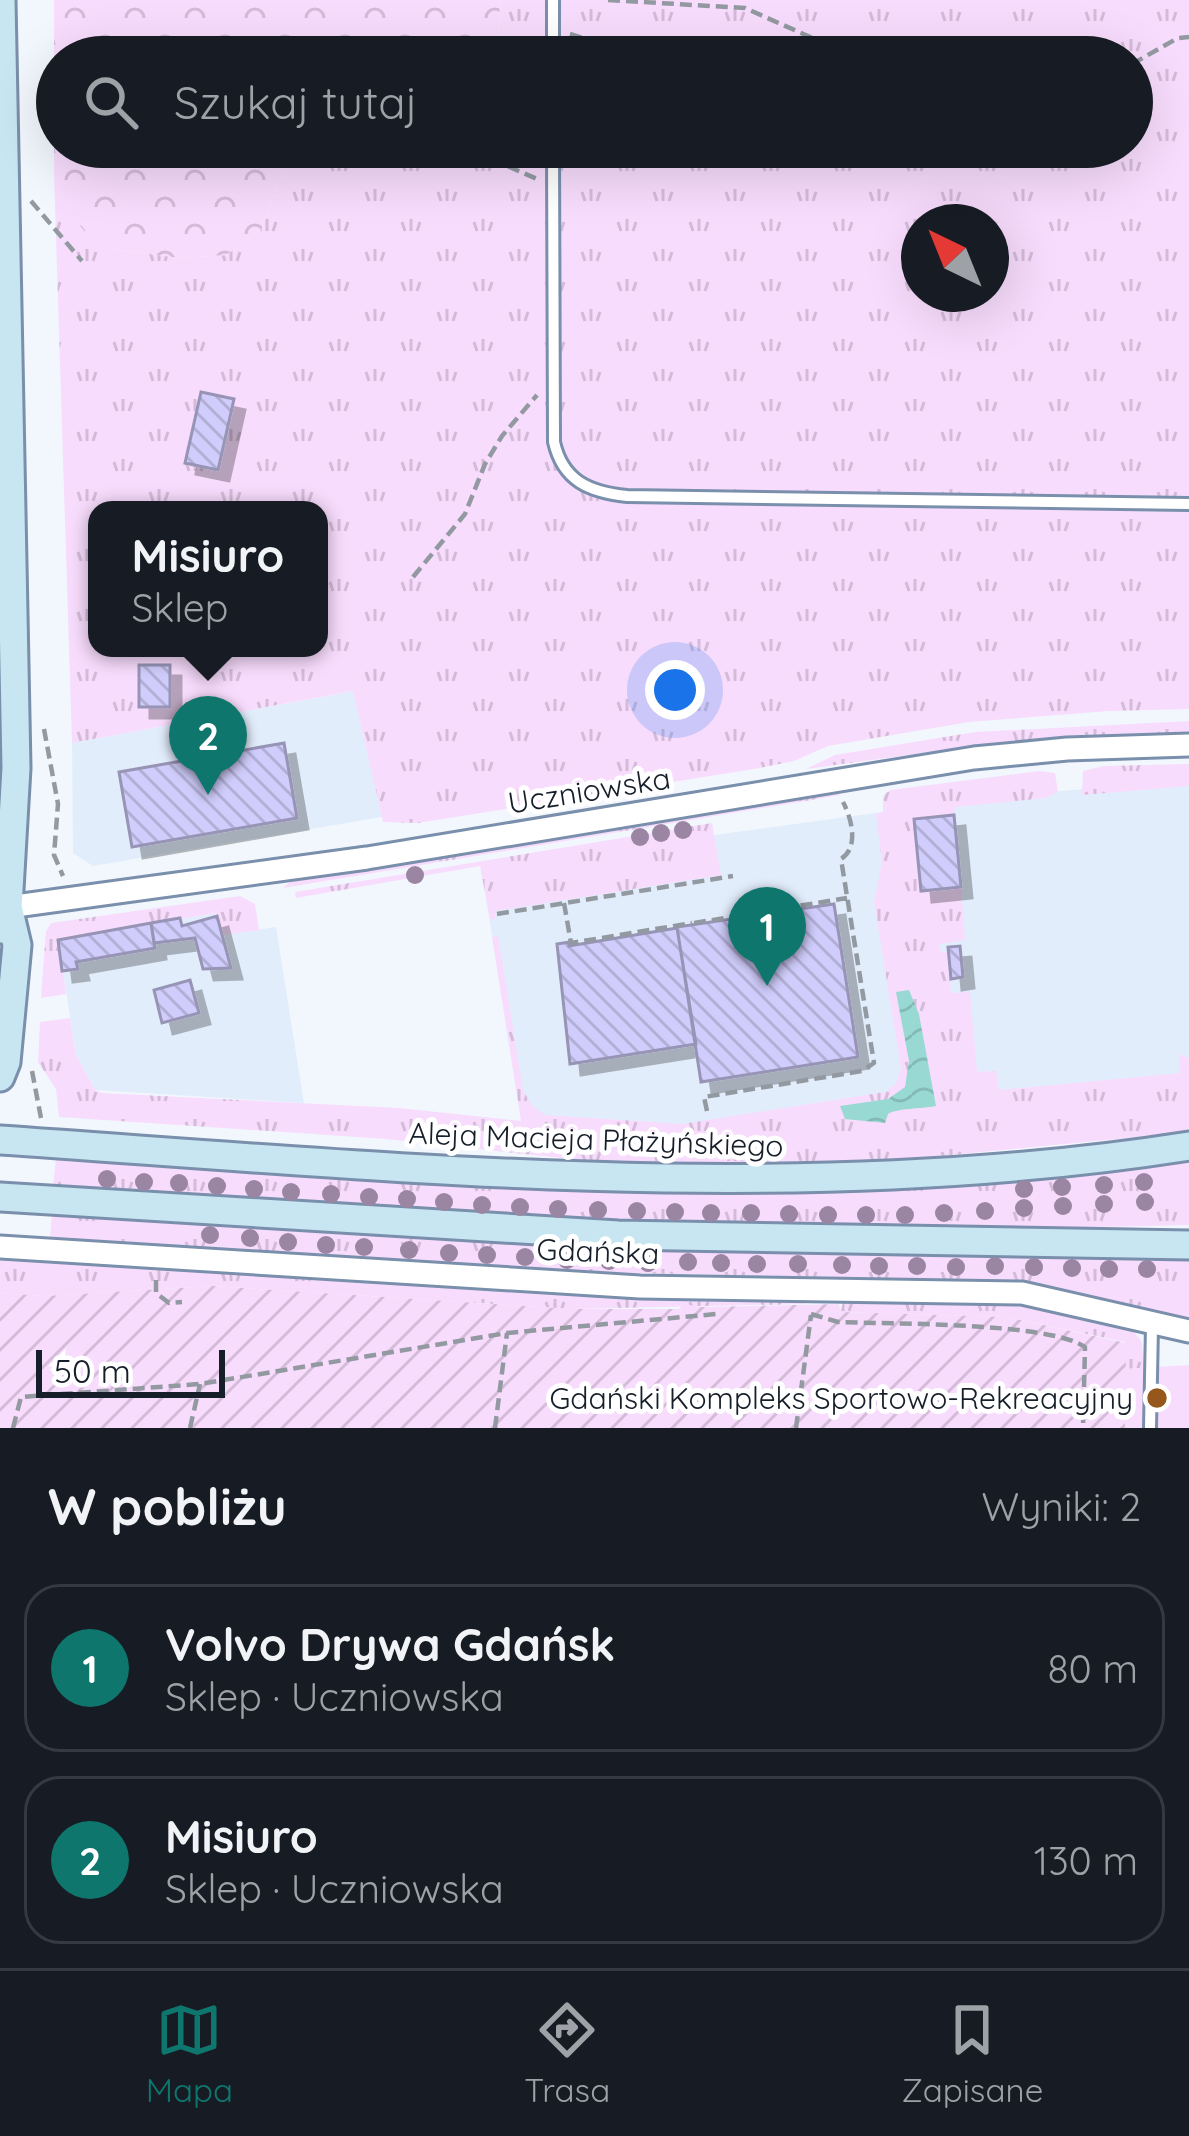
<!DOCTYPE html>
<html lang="pl">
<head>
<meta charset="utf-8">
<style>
  body { margin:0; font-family:Quicksand,sans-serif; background:#20242c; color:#f1f3f6 }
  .compass { position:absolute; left:901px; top:204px; width:108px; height:108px; border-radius:50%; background:#171b24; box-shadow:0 12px 48px #0002; rotate:317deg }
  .scale { position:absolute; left:36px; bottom:30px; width:189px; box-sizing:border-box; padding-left:12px; border:6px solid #161e29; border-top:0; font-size:33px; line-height:42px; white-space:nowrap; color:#161e29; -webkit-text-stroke:9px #fff; paint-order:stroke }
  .you { position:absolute; left:675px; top:690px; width:42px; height:42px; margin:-30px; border:9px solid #fff; border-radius:50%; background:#1a73e8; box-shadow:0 0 0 18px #1a73e833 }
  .badge { display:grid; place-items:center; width:78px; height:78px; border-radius:50%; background:#0f766e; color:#fff; font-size:39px; font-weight:700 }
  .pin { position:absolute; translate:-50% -99px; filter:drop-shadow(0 3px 6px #0008) }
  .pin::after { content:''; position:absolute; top:63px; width:42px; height:36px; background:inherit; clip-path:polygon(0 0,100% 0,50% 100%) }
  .popup { position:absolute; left:88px; top:501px; width:240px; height:156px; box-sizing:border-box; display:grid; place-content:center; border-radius:24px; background:#171b24; filter:drop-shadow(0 3px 9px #0005); font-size:39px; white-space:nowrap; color:#9ea1a6 }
  .popup b { font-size:45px; color:#f1f3f6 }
  .popup::after { content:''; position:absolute; left:50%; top:100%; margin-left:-24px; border:24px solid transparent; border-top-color:#171b24 }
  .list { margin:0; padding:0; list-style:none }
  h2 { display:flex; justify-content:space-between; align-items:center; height:156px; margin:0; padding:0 48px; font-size:51px }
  h2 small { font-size:39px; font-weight:400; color:#9ea1a6 }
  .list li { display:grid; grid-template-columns:78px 1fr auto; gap:36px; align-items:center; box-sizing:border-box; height:168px; margin:0 24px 24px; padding:0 24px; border:3px solid #363941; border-radius:36px }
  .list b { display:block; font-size:45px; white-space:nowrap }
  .list p { margin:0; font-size:39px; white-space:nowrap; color:#9ea1a6 }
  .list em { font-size:39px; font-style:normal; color:#9ea1a6 }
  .icon { flex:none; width:66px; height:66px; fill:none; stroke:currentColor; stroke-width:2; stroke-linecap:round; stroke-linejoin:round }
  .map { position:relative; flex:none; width:1189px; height:1428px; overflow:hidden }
  .search { position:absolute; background:#171b24; box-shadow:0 12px 48px #0002; left:36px; right:36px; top:36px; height:132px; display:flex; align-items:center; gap:30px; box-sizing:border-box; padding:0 42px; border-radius:66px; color:#9ea1a6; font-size:45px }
  .sheet { height:540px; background:#171b24 }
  nav { display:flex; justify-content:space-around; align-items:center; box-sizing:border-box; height:168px; border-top:3px solid #363941; background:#171b24; font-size:33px; color:#9ea1a6 }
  nav a { display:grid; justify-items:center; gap:6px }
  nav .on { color:#0f766e }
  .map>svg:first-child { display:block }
  .built { fill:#e2edfc }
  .grass { fill:url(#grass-tufts); fill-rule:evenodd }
  .forest { fill:url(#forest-crowns) }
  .garden { fill:url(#garden-furrows) }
  .pitch { fill:#f8dcfd }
  .water { fill:url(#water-waves) }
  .building { fill:url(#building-back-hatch); stroke:#9794b6; stroke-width:3; filter:url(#shadow) }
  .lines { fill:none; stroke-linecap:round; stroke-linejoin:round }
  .lane-casing { stroke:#7a8fab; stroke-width:16 }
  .street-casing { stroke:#7a8fab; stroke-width:27 }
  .secondary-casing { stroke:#7a8fab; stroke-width:33 }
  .path { stroke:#9399a1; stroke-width:4.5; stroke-dasharray:12 6; stroke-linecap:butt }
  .lane { stroke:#fff; stroke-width:10 }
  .street { stroke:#fff; stroke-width:21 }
  .secondary { stroke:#c7e6f1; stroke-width:27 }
  .tree { fill:#9a85a3 }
  .poi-dot { fill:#95571b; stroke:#fff; stroke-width:4.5 }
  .labels { text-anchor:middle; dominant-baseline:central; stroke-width:10; stroke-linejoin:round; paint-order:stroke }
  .street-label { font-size:30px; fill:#161e29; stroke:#fff }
  .poi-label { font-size:30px; fill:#161e29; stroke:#fff; text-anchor:end }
</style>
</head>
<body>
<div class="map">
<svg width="1189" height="1428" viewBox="0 0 1189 1428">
  <defs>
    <pattern id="grass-tufts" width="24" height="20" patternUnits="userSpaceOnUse" patternTransform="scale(3)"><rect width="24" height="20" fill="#f8dcfd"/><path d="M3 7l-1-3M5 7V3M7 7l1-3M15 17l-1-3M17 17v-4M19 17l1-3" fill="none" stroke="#d4bcd9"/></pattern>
    <pattern id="forest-crowns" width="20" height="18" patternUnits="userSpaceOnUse" patternTransform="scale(3)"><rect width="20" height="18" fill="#f8dcfd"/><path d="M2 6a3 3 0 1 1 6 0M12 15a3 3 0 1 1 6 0" fill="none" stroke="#d4bcd9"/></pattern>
    <pattern id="garden-furrows" width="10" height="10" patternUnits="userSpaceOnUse" patternTransform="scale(3)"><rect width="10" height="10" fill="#f8dcfd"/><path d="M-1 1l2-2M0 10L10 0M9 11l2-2" fill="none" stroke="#d4bcd9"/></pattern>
    <pattern id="water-waves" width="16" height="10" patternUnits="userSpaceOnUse" patternTransform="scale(3)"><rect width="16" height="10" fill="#99d9d4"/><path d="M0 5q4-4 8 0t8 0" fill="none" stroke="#83bab6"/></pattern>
    <pattern id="building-back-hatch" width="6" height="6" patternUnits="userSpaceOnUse" patternTransform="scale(3)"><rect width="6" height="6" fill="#d0ccfb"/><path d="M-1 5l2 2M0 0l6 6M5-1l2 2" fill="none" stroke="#b2afd7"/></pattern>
    <filter id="shadow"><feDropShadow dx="11" dy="11" stdDeviation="0" flood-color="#0004"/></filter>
  </defs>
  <rect width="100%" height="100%" fill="#f2f7fd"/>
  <path class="built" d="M354,691L382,817L93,866L73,853L72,743Z
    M1115,786H1189V1073L889,1129L522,1122L482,873L714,835L985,798Z
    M217,913L223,935L276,927L304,1103L95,1090L76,1055L58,940Z"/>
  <path class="grass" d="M500,0H1189V709L1109,711L969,722L828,746L794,761L760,768L418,823L383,822L353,691L72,743L54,174L64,204L112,249L180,258L226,255L261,230L277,184L302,147H1132V57H492L498,44ZM919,222H991V294H919ZM97,510H319V648H97Z
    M1189,721V732L1004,742L806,769L835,755L975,732Z
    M1189,764V786L1082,795L1083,771L1103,766Z
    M1039,771L1055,773L1058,792L1045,798L955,807L954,815L915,819L921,891L961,887L965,940L939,944L941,952H948L951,993L970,992L977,1072L996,1071L999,1090L1180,1073L1179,1054L1189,1058V1132L911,1159L626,1165L386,1139L59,1117L56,1089L38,1062L40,1022L70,1018L76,1055L95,1090L102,1093L399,1108L521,1121L492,937L498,936L523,1090L532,1106L545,1115L682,1124L885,1092L896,1084L901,1068L874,902L882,862L876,814L883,812V796L890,790Z
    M832,792L841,795L283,888L291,881Z
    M712,823L721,875L495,911V919H490L480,866L296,898L295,892Z
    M240,896L255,904L259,930L222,935L216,913L59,940L66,994L41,998L46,931L51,923Z
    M56,1158C261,1172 467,1191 673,1193C846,1195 1018,1181 1189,1160V1225C809,1235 432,1212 53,1186Z
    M52,1214L586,1248L1189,1259V1321L1007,1281L540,1271L50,1239Z
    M0,1257L514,1291L797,1298L804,1304L571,1309L212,1286L44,1296L0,1293Z
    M844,1299L1012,1303L1134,1332L1142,1342L1144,1368L1125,1369V1342L1007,1317L840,1312Z"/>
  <path class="forest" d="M54,0H500L498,44L492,57H57V147H302L277,184L261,230L226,255L180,258L112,249L85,232L64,204L54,174Z"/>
  <path class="garden" d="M212,1286L571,1309H679L684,1304L701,1307L839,1304L841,1312L1007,1317L1126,1343L1125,1428H0V1293L45,1296Z"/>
  <path class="pitch" d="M1189,1365V1428H1125V1369Z"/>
  <path class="water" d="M909,990L919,1014L936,1106C922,1109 897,1108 888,1114L885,1123L845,1119L840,1106L888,1099L905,1087L909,1061L896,992Z"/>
  <path class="building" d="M201,392L234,399L218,470L185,463Z
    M139,665H170V707H139Z
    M284,743L297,818L132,847L119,772Z
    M954,815L961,887L921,891L914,819Z
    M834,904L858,1057L701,1082L677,927Z
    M217,916L231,968L203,969L195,938L154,943L151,923L180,918L182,926Z
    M151,923L155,948L76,962L78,969L62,971L58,940Z
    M677,928L696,1044L570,1064L557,944L569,942V946Z
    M960,946L963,977L951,979L948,947Z
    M190,980L199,1013L162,1023L154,990Z"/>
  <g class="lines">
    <g class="lane-casing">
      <path id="lane" d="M553,0V57
        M553,147L554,442C563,481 589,492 627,496L1189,504
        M1150,1428L1152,1326"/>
    </g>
    <g class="street-casing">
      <path id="street" d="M8,907L367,858L974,758L1067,749L1189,745
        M0,1247L640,1287L1022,1293L1189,1331"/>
    </g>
    <g class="secondary-casing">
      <path id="secondary" d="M0,929L8,907L16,768L1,0
        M0,1077L6,1062L17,945L8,907
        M0,1140C395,1167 795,1208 1189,1146
        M0,1197L618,1235L1189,1245"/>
    </g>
    <path class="path" d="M608,0L745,8L855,57
      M570,34L641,57
      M1132,64L1178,38L1189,37
      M421,147L484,156L537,179
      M309,152L346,157L383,147
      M31,201L82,261
      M413,577L465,514L485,464L502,436L537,395
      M44,729L58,804L54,855L63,876
      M564,903L571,943L692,923
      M497,914L733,876
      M694,923L847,898
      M32,1071L41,1118
      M707,1111L704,1097L862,1071L874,1063L841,859C859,848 852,819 843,802
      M156,1280V1293L169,1303L182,1302
      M811,1314L838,1322C889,1324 1049,1322 1085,1347L1083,1428
      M13,1428L21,1397L200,1384L507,1333L716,1314
      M190,1428L200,1384
      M495,1428L507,1333
      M796,1428L811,1315"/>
    <use href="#lane" class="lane"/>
    <use href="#street" class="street"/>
    <use href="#secondary" class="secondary"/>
  </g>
  <g class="tree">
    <circle cx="683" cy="830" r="9"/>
    <circle cx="661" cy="833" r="9"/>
    <circle cx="640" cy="837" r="9"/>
    <circle cx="415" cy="875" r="9"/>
    <circle cx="107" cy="1179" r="9"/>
    <circle cx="144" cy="1182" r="9"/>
    <circle cx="1144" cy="1182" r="9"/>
    <circle cx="179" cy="1183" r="9"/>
    <circle cx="1104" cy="1185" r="9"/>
    <circle cx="217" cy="1186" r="9"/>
    <circle cx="1062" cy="1187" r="9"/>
    <circle cx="254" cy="1189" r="9"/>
    <circle cx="1024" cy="1189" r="9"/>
    <circle cx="291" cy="1192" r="9"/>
    <circle cx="331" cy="1194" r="9"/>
    <circle cx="369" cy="1197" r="9"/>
    <circle cx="407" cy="1199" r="9"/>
    <circle cx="444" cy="1202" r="9"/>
    <circle cx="1145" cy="1202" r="9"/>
    <circle cx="1104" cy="1204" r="9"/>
    <circle cx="482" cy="1205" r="9"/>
    <circle cx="1063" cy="1206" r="9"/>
    <circle cx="520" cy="1207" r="9"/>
    <circle cx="1024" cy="1208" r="9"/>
    <circle cx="558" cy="1209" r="9"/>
    <circle cx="598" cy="1210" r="9"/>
    <circle cx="637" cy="1211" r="9"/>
    <circle cx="985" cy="1211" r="9"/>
    <circle cx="675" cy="1212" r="9"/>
    <circle cx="711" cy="1213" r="9"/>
    <circle cx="751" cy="1213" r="9"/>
    <circle cx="944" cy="1213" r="9"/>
    <circle cx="789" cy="1214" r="9"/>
    <circle cx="828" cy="1215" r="9"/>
    <circle cx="866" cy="1215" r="9"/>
    <circle cx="905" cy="1215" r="9"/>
    <circle cx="210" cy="1235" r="9"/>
    <circle cx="250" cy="1238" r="9"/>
    <circle cx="288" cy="1242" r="9"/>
    <circle cx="326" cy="1245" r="9"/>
    <circle cx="364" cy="1247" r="9"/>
    <circle cx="409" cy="1250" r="9"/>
    <circle cx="449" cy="1253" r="9"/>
    <circle cx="487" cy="1255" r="9"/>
    <circle cx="525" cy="1257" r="9"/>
    <circle cx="567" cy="1260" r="9"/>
    <circle cx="609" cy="1261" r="9"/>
    <circle cx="688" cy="1262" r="9"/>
    <circle cx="648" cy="1263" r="9"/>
    <circle cx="721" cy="1263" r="9"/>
    <circle cx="757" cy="1264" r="9"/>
    <circle cx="798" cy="1264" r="9"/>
    <circle cx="842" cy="1265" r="9"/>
    <circle cx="879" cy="1266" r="9"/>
    <circle cx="917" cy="1266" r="9"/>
    <circle cx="995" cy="1266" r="9"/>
    <circle cx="956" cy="1267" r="9"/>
    <circle cx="1034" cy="1267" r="9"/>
    <circle cx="1072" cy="1268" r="9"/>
    <circle cx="1109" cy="1269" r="9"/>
    <circle cx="1147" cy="1269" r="9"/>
  </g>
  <circle class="poi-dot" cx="1157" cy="1398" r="12"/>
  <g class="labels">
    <g class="street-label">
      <text transform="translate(589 790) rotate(-9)">Uczniowska</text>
      <text transform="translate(596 1139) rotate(2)">Aleja Macieja Płażyńskiego</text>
      <text transform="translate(598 1251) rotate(2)">Gdańska</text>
    </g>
    <g class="poi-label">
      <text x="1133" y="1398">Gdański Kompleks Sportowo-Rekreacyjny</text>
    </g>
  </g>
</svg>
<svg class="compass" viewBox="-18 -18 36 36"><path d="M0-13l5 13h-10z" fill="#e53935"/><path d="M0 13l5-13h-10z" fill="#9ea1a6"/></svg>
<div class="scale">50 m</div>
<div class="you"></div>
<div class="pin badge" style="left:767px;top:986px">1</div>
<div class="pin badge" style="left:208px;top:795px">2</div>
<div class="popup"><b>Misiuro</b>Sklep</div>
<div class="search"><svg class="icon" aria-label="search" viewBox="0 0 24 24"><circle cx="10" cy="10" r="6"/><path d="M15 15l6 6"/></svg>Szukaj tutaj</div>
</div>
<section class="sheet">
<h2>W pobliżu<small>Wyniki: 2</small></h2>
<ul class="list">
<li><span class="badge">1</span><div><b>Volvo Drywa Gdańsk</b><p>Sklep · Uczniowska</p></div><em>80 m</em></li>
<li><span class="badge">2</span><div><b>Misiuro</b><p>Sklep · Uczniowska</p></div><em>130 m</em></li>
</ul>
</section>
<nav>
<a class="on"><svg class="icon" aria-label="map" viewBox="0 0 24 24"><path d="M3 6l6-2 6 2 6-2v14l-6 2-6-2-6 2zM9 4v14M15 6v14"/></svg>Mapa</a>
<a><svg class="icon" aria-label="directions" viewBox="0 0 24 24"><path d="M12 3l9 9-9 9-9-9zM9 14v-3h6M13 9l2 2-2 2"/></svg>Trasa</a>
<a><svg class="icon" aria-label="saved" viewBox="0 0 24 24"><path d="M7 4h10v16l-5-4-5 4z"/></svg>Zapisane</a>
</nav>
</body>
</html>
